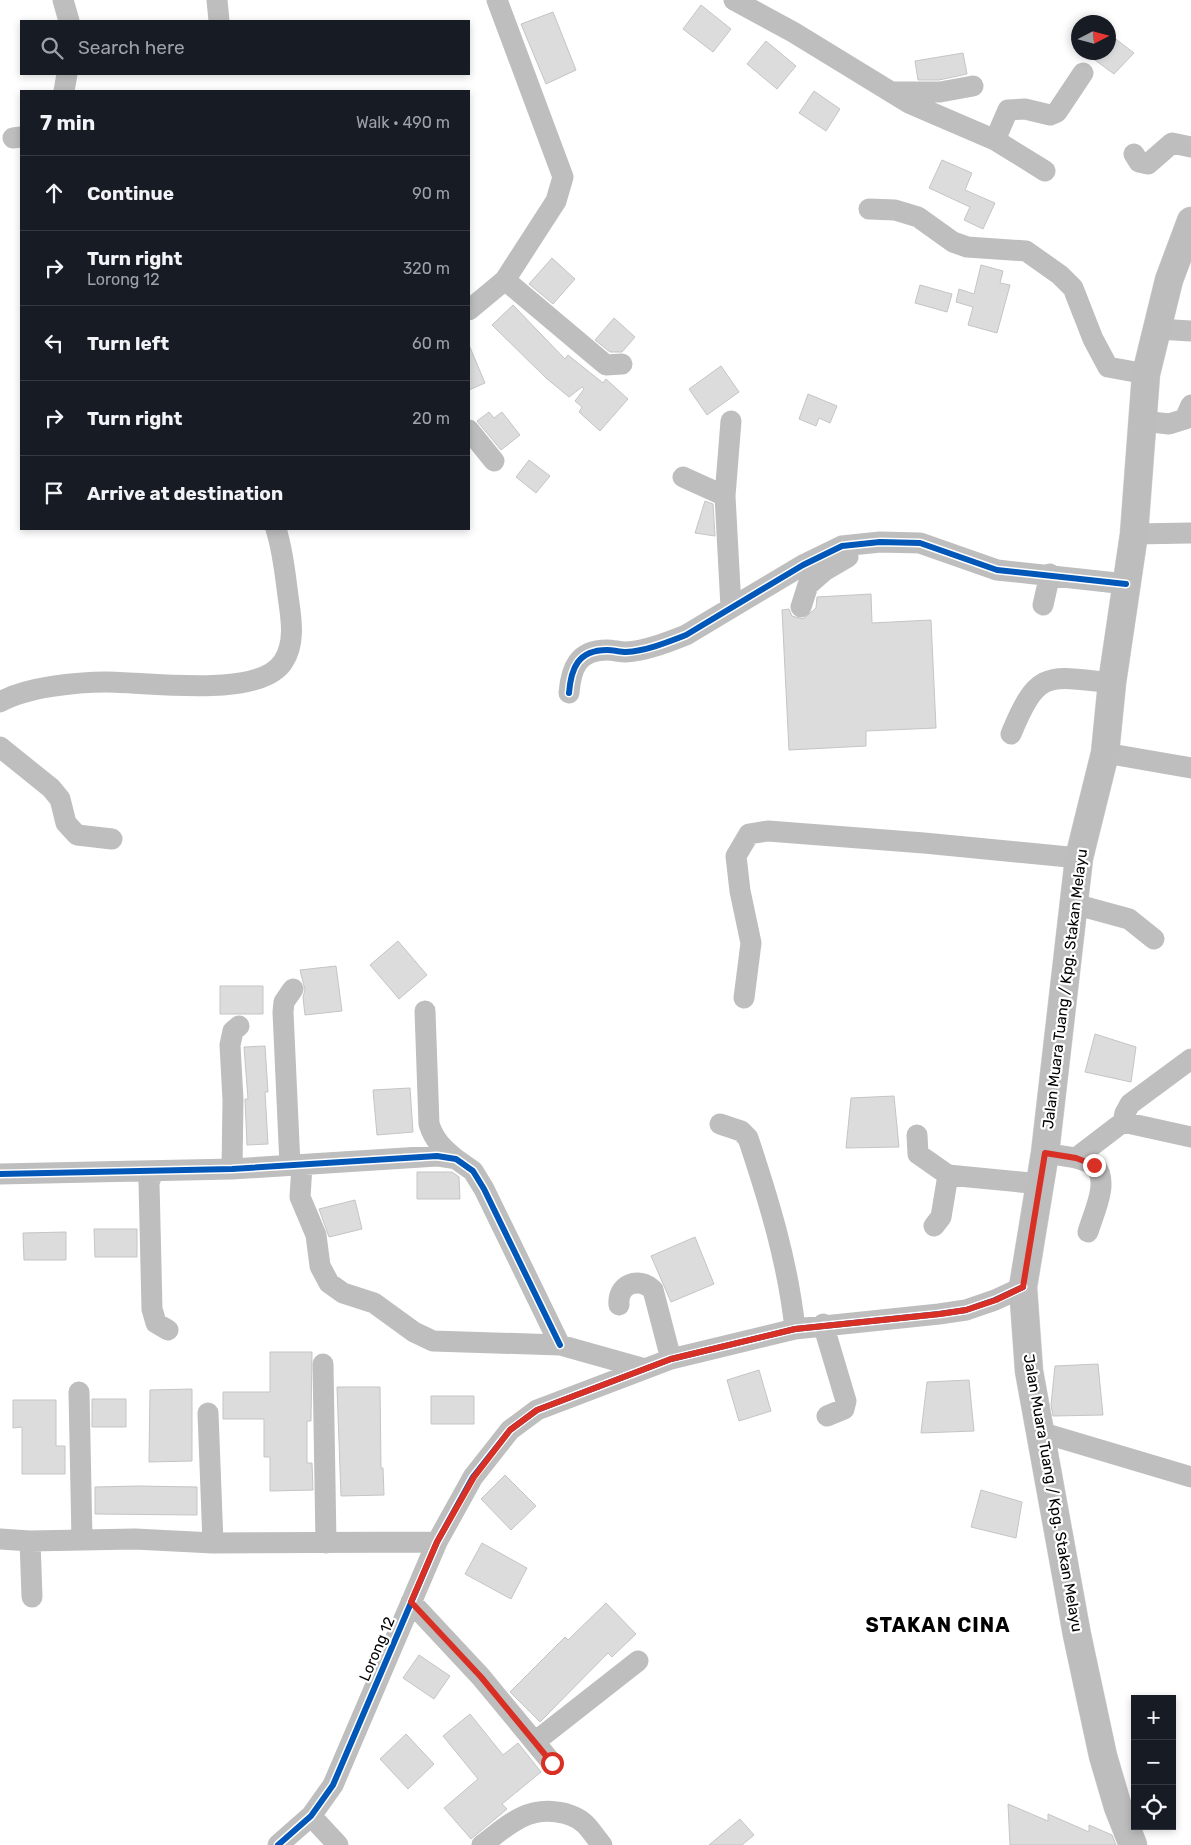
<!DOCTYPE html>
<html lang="en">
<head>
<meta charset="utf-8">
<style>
  body { margin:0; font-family:Rubik,sans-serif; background:#242831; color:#f1f3f6 }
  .controls { position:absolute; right:15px; bottom:15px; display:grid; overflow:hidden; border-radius:0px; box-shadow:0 2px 8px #0003 }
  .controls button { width:45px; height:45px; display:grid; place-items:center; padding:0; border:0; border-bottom:1px solid #363941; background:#171b24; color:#f1f3f6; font:25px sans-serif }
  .compass { position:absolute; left:1071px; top:15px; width:45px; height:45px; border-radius:50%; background:#171b24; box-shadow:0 2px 8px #0003; rotate:84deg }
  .stop { position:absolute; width:15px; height:15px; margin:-11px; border:4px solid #d93025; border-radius:50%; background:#fff }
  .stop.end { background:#d93025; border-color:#fff; box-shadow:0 1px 5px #0008 }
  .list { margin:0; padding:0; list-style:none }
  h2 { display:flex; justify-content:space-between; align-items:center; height:65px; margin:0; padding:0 20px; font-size:21px }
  h2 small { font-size:16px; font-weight:400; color:#9ea1a6 }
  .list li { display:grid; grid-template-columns:32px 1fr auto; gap:15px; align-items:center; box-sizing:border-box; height:75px; padding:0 20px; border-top:1px solid #363941 }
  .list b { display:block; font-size:19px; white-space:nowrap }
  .list p { margin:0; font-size:16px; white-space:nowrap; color:#9ea1a6 }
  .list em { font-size:16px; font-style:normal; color:#9ea1a6 }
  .icon { flex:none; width:28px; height:28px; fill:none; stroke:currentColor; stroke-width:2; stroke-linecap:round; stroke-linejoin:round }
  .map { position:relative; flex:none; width:1191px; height:1845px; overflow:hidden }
  .search { position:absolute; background:#171b24; box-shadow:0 2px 8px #0003; left:20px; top:20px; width:450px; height:55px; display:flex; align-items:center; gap:12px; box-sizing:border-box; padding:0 18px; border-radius:0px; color:#9ea1a6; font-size:19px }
  .panel { position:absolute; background:#171b24; box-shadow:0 2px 8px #0003; left:20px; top:90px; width:450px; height:440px; border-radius:0px }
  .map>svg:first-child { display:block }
  .building { fill:#dcdcdc; stroke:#c5c5c5 }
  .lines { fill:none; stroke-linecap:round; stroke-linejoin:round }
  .major-casing { stroke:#dbdbdb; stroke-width:29 }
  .minor { stroke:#bebebe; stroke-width:21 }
  .major { stroke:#bdbdbd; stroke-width:28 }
  .cycleway-casing { stroke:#fff; stroke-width:9 }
  .cycleway { stroke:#0057b8; stroke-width:6 }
  .route { stroke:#d93025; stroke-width:6 }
  .labels { text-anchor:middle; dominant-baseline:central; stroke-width:4.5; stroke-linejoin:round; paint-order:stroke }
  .street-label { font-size:15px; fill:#000; stroke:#fff }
  .district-label { font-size:20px; font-weight:bold; letter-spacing:1px; fill:#000; stroke:#fff }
</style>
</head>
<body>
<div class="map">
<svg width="1191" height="1845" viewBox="0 0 1191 1845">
  <rect width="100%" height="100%" fill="#fff"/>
  <path class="building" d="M701,5L731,29L713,52L683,29Z
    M553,12L576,70L546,84L521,24Z
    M1108,33L1134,53L1114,74L1084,52H1108Z
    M766,41L796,66L777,89L747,64Z
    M963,53L967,74L939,80H918L915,61Z
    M814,91L840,109L826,131L799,113Z
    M942,160L972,173L965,190L995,203L983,229L964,220L970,207L929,188Z
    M552,258L575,279L553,304L529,284Z
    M981,265L1003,271L1000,283L1010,285L997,333L968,325L973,307L956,302L959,289L974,294Z
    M920,285L952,294L947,312L915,303Z
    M513,305L565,359L568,355L603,383L606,379L628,399L600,431L579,412L582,407L575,401L584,389L582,387L569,397L546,378L492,325Z
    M614,318L635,337L622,352H610L595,340Z
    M469,345L485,383L469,390Z
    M721,366L739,392L707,415L689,389Z
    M808,394L837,406L830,423L819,418L816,426L799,419Z
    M489,412L494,418L502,412L520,435L501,450L477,421Z
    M529,460L550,476L536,493L516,477Z
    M705,501L713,504L715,536L695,533Z
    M871,594L872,623L931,620L936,728L866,731V746L789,750L782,610L789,609L792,616L803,619L816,608L817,597Z
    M398,941L427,975L399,999L370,965Z
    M336,966L342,1011L305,1015L303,997L305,990L300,970Z
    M220,986H263V1014H220Z
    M1095,1034L1136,1047L1131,1082L1085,1072Z
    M265,1046L268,1092H265L268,1144L247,1145L245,1099H248L244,1047Z
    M410,1088L413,1132L377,1135L373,1090Z
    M894,1096L899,1147L846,1148L851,1098Z
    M417,1172H452L459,1177L460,1199H417Z
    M355,1200L362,1229L329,1237L319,1209Z
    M94,1229H137V1257H95Z
    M66,1232V1260H24L23,1233Z
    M695,1237L714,1284L671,1302L651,1256Z
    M270,1352H312L311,1421H307V1463H312L313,1490L270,1491V1457H264V1419H223V1392H270Z
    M1098,1364L1103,1415L1053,1416L1051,1405L1055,1366Z
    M759,1370L771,1411L739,1421L727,1380Z
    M969,1380L974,1431L921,1433L927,1382Z
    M337,1387H380L381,1468H383L384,1495L341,1496Z
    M192,1389V1461L149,1462L150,1390Z
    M431,1396H474V1424H431Z
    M92,1399H126V1427H92Z
    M13,1400H56V1446H65V1474H22V1427L13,1428Z
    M505,1475L536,1506L511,1530L481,1499Z
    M138,1486L197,1487V1515L95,1514V1487Z
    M981,1490L1022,1502L1016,1538L971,1527Z
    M482,1543L527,1568L511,1599L465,1574Z
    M606,1603L636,1634L612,1657L608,1653L540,1722L510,1692L565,1637L568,1640Z
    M419,1655L450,1676L434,1699L403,1678Z
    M470,1714L503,1755L518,1743L541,1772L502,1804L507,1809L471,1839L444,1808L478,1779L443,1736Z
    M406,1734L434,1764L408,1789L380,1759Z
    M1008,1804L1048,1821V1814L1089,1832V1825L1112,1835L1116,1845H1010Z
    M740,1819L754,1835L742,1845H709Z"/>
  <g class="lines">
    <g class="major-casing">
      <path id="major" d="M1133,1845L1118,1807L1103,1756L1077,1635L1029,1371L1023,1287L1045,1153L1079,858L1105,753L1112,683L1134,534L1146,374L1169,280L1191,221"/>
    </g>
    <path class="minor" d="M63,0L69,21
      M217,0L219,21
      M734,0L793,32L909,103L995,140L1045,171
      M64,91L67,74
      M894,92H940L973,86
      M13,138L21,137
      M995,140L1008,110L1025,109L1050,115L1057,112L1083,73
      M1134,154L1139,162L1148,164L1172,143L1191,147
      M869,209L895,210L918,217L953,242L967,247L1026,251L1060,275L1073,288L1093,339L1108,367L1146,374
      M505,280L606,365L622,364
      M469,310L505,280L556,201L563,177L497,0
      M1157,329L1191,331
      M731,421L725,496L731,607
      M1143,421L1169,424L1185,419L1191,405
      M469,430L494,461
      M683,477L725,496
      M1134,534L1191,533
      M1043,605L1050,574
      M801,607L808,585L824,571L848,557
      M569,693C571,668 578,650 607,650C613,650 620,652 626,652C646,651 668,642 686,635L803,565L842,546L880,542L920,543L997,570L1126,584
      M0,702C26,687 77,682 107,682C148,682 259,699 283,662C296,643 291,617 288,596C285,573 283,551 276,529
      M1011,734C1038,668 1048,676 1112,683
      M0,747L51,788L60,799L66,823L77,835L112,839
      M1105,753L1191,768
      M1074,904L1129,919L1154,939
      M744,998L751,943L740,891L736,856L749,834L768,831L924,843L1079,858
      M425,1011L429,1124C434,1140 443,1149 456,1159
      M1123,1122L1191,1137
      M720,1124L741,1131L748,1138C769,1201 788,1263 795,1329
      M917,1135L918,1154L948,1175L1041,1184
      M1045,1153L1076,1158L1123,1122L1125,1113L1130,1104L1191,1059
      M1076,1158C1082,1160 1090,1162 1095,1166C1110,1182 1093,1214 1088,1232
      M290,1165L283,1012L284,1002L293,989
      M302,1166L300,1197L316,1235L320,1266L329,1283L343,1293L374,1303L414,1332L433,1341L560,1345L642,1368
      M232,1169L233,1100L230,1045L233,1031L239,1026
      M154,1171L149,1182L152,1309L156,1323L168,1330
      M0,1174L232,1169L437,1156L456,1159L473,1171L484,1189L560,1345
      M934,1226L941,1217L948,1175
      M619,1305C617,1284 639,1276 653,1290L671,1359
      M823,1324L846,1401L844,1409L827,1416
      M323,1364L326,1543
      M79,1392L82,1539
      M208,1413L213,1543
      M1040,1432L1191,1477
      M0,1539L30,1541L135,1539L213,1543L437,1542
      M30,1541L32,1597
      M411,1602L481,1677L552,1763
      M536,1741L638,1661
      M311,1816L338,1845
      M278,1845L311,1816L333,1785L437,1542L473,1477L510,1430L537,1410L671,1359L795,1329L939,1314L966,1310L995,1300L1023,1287
      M482,1845C506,1827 525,1807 557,1812C566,1813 578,1817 585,1824C591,1830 596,1838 602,1845"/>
    <use href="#major" class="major"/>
    <g class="cycleway-casing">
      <path id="cycleway" d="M569,693C571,668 578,650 607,650C613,650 620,652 626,652C646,651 668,642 686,635L803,565L842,546L880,542L920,543L997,570L1126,584
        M0,1174L232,1169L437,1156L456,1159L473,1171L484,1189L560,1345
        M278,1845L311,1816L333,1785L437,1542L473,1477L510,1430L537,1410L671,1359L795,1329L939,1314L966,1310L995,1300L1023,1287"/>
    </g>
    <use href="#cycleway" class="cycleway"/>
  </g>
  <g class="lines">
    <path class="route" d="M552,1763L481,1677L411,1602L437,1542L474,1477L510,1430L537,1410L671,1359L795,1329L940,1314L966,1310L996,1300L1023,1287L1045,1153L1076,1158L1094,1165"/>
  </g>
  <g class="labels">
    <g class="street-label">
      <text transform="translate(1065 989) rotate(-83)">Jalan Muara Tuang / Kpg. Stakan Melayu</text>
      <text transform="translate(1053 1493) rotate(80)">Jalan Muara Tuang / Kpg. Stakan Melayu</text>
      <text transform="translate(377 1649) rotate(-67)">Lorong 12</text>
    </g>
    <g class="district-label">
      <text x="938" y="1625">STAKAN CINA</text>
    </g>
  </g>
</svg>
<div class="controls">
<button>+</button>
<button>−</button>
<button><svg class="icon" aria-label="locate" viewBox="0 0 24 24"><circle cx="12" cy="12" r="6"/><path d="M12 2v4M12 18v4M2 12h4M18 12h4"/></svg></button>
</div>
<svg class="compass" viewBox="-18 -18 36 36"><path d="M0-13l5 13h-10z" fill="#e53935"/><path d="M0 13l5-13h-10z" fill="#9ea1a6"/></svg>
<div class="stop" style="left:552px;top:1763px"></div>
<div class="stop end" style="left:1094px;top:1165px"></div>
<div class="search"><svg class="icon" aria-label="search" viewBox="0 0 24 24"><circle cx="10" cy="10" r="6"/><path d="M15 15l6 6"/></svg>Search here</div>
<section class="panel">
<h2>7 min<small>Walk · 490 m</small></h2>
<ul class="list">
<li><svg class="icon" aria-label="ahead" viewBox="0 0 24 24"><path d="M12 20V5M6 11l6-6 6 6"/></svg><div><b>Continue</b></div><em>90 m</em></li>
<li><svg class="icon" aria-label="right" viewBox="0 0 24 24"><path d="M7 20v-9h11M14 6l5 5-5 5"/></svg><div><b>Turn right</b><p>Lorong 12</p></div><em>320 m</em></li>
<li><svg class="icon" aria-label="left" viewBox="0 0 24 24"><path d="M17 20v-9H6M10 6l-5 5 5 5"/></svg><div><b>Turn left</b></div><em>60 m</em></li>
<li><svg class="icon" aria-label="right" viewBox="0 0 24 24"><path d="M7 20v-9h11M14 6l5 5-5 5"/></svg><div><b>Turn right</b></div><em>20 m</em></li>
<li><svg class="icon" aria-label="arrive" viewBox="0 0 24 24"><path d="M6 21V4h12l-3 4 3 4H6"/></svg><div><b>Arrive at destination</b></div></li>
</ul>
</section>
</div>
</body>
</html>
